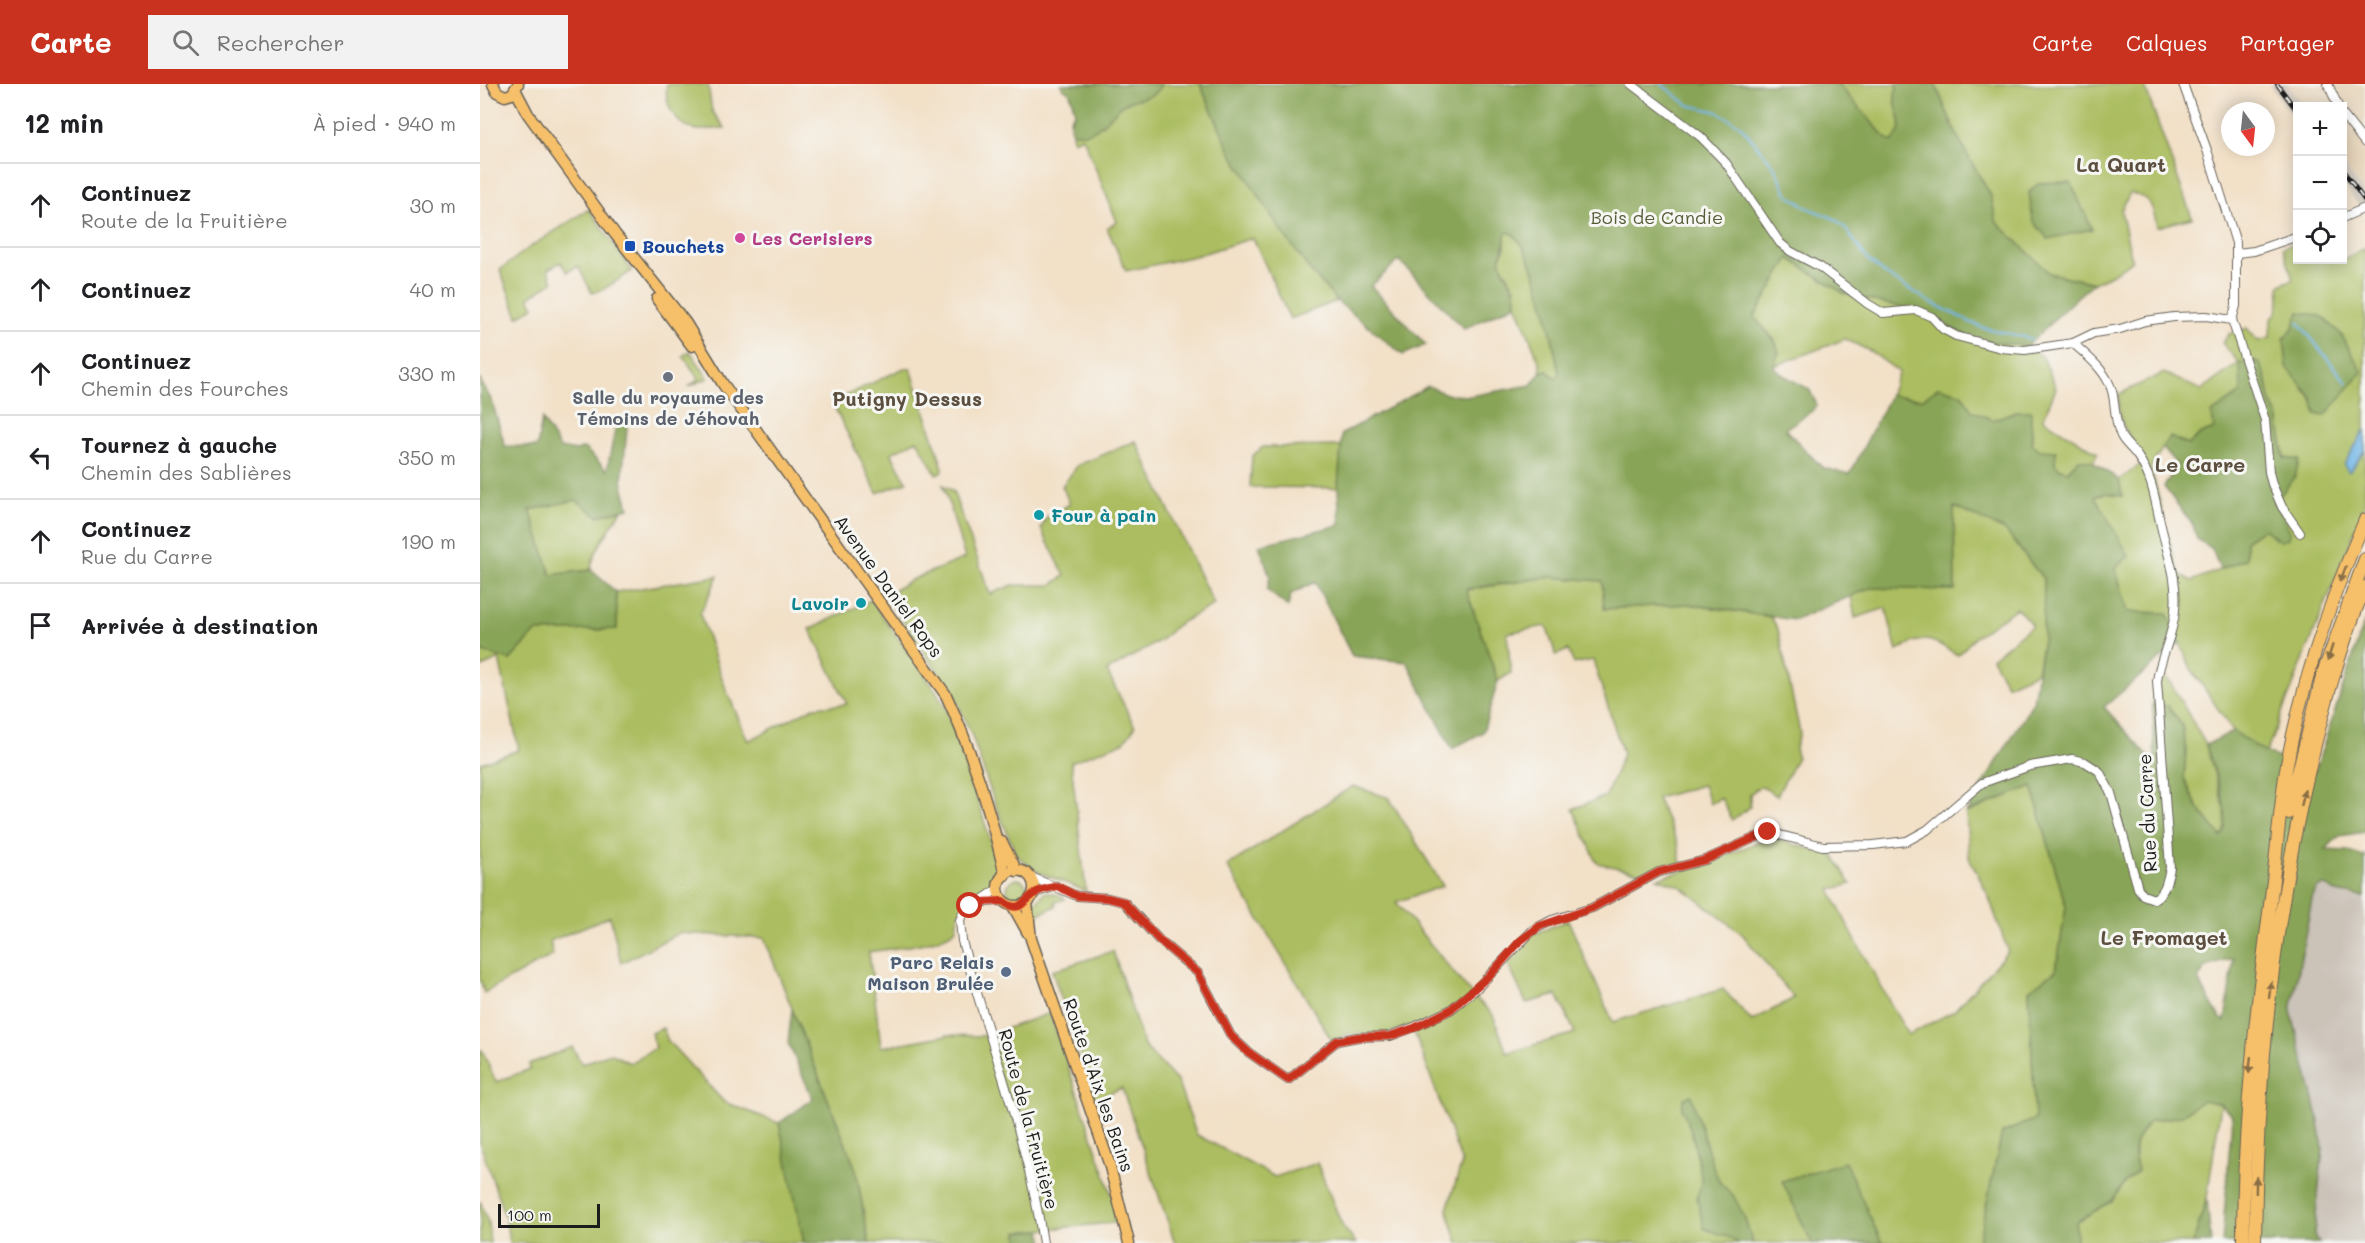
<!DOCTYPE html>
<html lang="fr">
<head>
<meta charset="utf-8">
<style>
  body { margin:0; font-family:Mali,sans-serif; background:#f2f2f2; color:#202124 }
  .controls { position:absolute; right:18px; top:18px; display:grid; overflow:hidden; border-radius:0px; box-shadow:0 3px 15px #0003 }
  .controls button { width:54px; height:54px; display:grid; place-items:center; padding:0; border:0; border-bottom:2px solid #e0e0e0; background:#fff; color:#202124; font:30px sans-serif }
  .compass { position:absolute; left:1741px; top:18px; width:54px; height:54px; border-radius:50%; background:#fff; box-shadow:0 3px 15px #0003; rotate:165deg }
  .scale { position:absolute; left:18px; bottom:15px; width:102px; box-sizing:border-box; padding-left:6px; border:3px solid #1c1c1c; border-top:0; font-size:16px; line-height:21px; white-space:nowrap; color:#1c1c1c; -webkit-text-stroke:4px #f6f6f2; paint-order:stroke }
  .stop { position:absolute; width:18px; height:18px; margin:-14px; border:4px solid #c8321e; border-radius:50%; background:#fff }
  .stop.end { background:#c8321e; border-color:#fff; box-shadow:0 2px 6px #0008 }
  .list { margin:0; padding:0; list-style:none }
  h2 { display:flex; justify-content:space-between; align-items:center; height:78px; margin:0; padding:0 24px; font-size:26px }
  h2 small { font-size:20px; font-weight:400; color:#757577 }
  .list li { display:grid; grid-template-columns:39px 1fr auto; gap:18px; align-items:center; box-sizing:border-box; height:84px; padding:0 24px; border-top:2px solid #e0e0e0 }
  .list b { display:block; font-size:22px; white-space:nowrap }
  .list p { margin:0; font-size:20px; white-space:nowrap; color:#757577 }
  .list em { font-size:20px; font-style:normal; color:#757577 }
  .icon { flex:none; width:33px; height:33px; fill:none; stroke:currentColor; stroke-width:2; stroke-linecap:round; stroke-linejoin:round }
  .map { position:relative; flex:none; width:1885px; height:1159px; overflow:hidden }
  header { display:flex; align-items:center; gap:36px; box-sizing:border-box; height:84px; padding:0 30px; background:#c8321e; color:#fff }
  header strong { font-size:28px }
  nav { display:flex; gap:33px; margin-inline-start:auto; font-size:21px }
  .search { width:420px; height:54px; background:#f2f2f2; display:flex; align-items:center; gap:15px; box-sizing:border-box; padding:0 21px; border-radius:0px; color:#757577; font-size:22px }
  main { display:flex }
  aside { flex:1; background:#fff }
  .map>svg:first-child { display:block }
  .built { fill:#e4d0b4 }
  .industrial { fill:#cbc2b8 }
  .green { fill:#abbd60; stroke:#646c3e; stroke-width:1.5; fill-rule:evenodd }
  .forest { fill:#88a456; stroke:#526039; stroke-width:1.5; fill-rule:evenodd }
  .water { fill:#70b5e6; stroke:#466881; stroke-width:1.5 }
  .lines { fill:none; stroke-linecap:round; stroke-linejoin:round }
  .stream { stroke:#70b5e6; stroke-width:2 }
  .tertiary-casing { stroke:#676158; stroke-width:10 }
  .primary-casing { stroke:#676158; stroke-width:13 }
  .motorway-casing { stroke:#676158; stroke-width:14 }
  .tertiary { stroke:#fff; stroke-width:8 }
  .primary { stroke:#f6c06b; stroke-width:10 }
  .motorway { stroke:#f6c06b; stroke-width:12 }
  .rail-casing { stroke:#1c1c1c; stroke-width:4.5 }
  .rail { stroke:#f6f6f2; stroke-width:2; stroke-dasharray:7; stroke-linecap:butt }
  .oneway { fill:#896e44 }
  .route { stroke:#c8321e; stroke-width:8 }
  .hotel-dot { fill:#d1479c; stroke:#f6f6f2; stroke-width:2 }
  .transit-dot { fill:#1a4fb4; stroke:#f6f6f2; stroke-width:2 }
  .worship-dot { fill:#6b7280; stroke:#f6f6f2; stroke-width:2 }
  .culture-dot { fill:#0f9aa8; stroke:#f6f6f2; stroke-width:2 }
  .service-dot { fill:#5c6f8a; stroke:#f6f6f2; stroke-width:2 }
  .labels { text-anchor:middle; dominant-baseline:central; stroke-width:6; stroke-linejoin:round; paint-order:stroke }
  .park-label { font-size:18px; fill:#555c37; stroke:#f6f6f2 }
  .hotel-label { font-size:18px; font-weight:bold; fill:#b23c85; stroke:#f6f6f2; text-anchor:start }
  .transit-label { font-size:18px; font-weight:bold; fill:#164399; stroke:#f6f6f2; text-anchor:start }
  .worship-label { font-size:18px; font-weight:bold; fill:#5b616d; stroke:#f6f6f2 }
  .culture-label { font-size:18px; font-weight:bold; fill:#0d838f; stroke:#f6f6f2; text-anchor:start }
  .street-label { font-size:18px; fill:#1c1c1c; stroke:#f6f6f2 }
  .service-label { font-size:18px; font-weight:bold; fill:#4e5e75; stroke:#f6f6f2; text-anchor:end }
  .neighbourhood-label { font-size:20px; font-weight:bold; fill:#5c4f40; stroke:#f6f6f2 }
</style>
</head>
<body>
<header>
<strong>Carte</strong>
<div class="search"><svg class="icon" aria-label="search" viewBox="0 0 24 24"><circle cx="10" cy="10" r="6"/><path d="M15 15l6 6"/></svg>Rechercher</div>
<nav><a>Carte</a><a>Calques</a><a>Partager</a></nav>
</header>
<main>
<aside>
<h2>12 min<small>À pied · 940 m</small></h2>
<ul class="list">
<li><svg class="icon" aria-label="ahead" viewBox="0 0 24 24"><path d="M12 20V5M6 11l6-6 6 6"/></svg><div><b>Continuez</b><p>Route de la Fruitière</p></div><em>30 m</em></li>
<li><svg class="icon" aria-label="ahead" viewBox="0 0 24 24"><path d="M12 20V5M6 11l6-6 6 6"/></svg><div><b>Continuez</b></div><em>40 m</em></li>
<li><svg class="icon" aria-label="ahead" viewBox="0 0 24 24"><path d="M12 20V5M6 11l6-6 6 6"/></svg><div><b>Continuez</b><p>Chemin des Fourches</p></div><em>330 m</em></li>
<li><svg class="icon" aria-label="left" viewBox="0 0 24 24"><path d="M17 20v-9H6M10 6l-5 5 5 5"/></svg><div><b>Tournez à gauche</b><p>Chemin des Sablières</p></div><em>350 m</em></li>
<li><svg class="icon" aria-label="ahead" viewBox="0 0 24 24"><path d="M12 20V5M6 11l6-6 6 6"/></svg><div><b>Continuez</b><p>Rue du Carre</p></div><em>190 m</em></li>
<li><svg class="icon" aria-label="arrive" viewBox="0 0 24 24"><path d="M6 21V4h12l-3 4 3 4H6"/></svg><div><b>Arrivée à destination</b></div></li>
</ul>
</aside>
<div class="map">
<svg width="1885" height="1159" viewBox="0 0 1885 1159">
  <rect width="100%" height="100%" fill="#f6f6f2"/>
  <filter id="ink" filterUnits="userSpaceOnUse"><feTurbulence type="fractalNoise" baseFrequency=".0167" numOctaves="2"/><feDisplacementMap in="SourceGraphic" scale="12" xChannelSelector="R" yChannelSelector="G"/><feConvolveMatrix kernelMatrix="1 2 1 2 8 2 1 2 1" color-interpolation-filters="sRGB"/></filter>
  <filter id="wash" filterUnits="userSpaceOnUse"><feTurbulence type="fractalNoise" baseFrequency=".008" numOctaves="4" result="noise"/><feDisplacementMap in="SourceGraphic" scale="24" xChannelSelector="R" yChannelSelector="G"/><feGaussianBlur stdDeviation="1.35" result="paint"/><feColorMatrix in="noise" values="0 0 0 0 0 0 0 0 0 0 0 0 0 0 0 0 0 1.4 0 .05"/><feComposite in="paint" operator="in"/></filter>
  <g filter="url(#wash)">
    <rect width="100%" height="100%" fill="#f2e0c7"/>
    <path class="built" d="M1807,0H1885V111L1863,79L1862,22H1823Z"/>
    <path class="industrial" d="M1789,0H1807L1823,22H1818L1817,39Z
      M1862,79L1885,111V119L1879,122L1863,99Z
      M1843,801L1849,806L1874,813H1885V1159H1840L1836,1155L1834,1149L1843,1064L1838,1032L1811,927L1832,815L1836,805Z"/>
    <path class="green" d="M187,0H228L232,27L245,44C236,44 221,48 212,45C193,39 184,18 187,0Z
      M588,0H720L751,69L829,185L857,217L810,235L773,154L715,172L646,187L627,144L637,138L603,53L593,57L590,35L595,28Z
      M1208,0L1429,225L1497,256L1547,262L1563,273L1576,304L1563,335L1618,369L1613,378L1599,375L1587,387L1580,385L1552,360C1554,342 1549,339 1536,327L1513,336L1491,327L1482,310L1442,315L1410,311L1419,288L1390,267L1365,255L1294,282L1299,268L1295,257L1274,233L1309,174L1365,210Z
      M1358,0H1418C1417,4 1415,10 1415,15C1417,35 1428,39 1412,58L1403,51Z
      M1455,0H1664L1712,134L1677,143C1673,124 1672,113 1650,109L1641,127L1652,176L1633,190L1614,199L1569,189L1516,137L1511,112L1479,56ZM1591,99L1611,145L1568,155Z
      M109,125L152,187L124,205L112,209L98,182L87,188L81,178L68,185L73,198L49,213L54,223L38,233L20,186L50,163Z
      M1029,148C1055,158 1074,262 1079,290L1077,295L1066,286L1060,289L1061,282L1036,220L1035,204L1022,182L1020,173L1025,164V149Z
      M1817,157L1818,176H1862L1885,164V421L1786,669L1753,647L1711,585L1687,529L1648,528L1615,412L1627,409L1642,412L1639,396L1665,377C1650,351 1636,341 1639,310L1684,289L1721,306L1759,279L1742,259L1749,250L1767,244L1778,257L1790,254L1791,235L1797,228L1800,214L1799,202L1813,195L1803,164ZM1813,244L1851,324L1845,332L1836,330L1832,314L1824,306L1804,255ZM1786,292L1790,316L1798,332L1805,375L1819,376L1815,393L1793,419L1806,438L1795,455L1784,445L1766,456V475L1712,497L1699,490C1686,455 1683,418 1670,384L1690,353L1708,361L1719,351L1734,345L1732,329Z
      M210,267L228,294L208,303L219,295L203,272Z
      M424,284H430L432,288L463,384L461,388L456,390L437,356L411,369L427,398L397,409L352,318Z
      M656,357L734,521L698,540L681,556L627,587L655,643L644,658L591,678L606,807L558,788L537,772L515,720L492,652L475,613L405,511L433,495L485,474C477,449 472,426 463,401L473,407L510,510L533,501H571L585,492L561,445L566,434L590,420L582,402L598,381Z
      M861,362L858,404L770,403L772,372L783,363Z
      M96,416L118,432L142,426C133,441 111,469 111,486L71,491L50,426Z
      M1474,422L1525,446L1564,496L1563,556L1557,588L1527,601L1512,574L1552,541L1537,524L1496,552L1478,571C1450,555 1445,549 1417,567L1406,524L1375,534L1371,512L1390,504L1475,506Z
      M238,492L220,530L244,600L268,657L334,623L367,620L330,545L391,516L456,607L470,633L515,770L519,791C507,820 480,803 476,845C460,861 411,864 389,868L401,963L468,951L505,952L570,929L641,1138L539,1148L538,1159H389L376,1086L284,854L199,849L141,879L130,832L70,857L73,871L4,909L0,895V679L39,666L19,575L0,584V567L30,576L56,548L137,545L136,508Z
      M1069,493L1123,497L1124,525L1208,520L1291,533L1298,545L1320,649L1315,664L1317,673L1297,712L1281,702L1270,710V723L1252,736L1241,714L1230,720L1223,701L1177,714L1198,760L1201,780L1178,785L1166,790L1117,779L1093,725L1126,712L1143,670L1113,576L1094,580L1088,566L1076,571L1066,542L1027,549L1031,589L1018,597L986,506Z
      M1679,589L1690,598L1726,661L1746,730V746L1741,753L1717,722L1704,694L1706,666L1673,621Z
      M873,702L909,714L963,802L916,818L987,905L1013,931L1027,969L1095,949L1077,911L1046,919L1028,880L1051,851L1088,836L1133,938L1243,905L1272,937L1314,914L1262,850L1200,802L1177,794L1229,779L1280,757L1292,754L1354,772L1371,800L1350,806L1372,850L1428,951L1474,927L1528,867L1508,811L1489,773L1486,729L1552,702L1586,823L1576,886L1549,906L1555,1035L1522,1049L1498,1159H978L967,1125L982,1079L932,942L905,950H868L852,957L747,782Z
      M527 805a10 10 0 1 1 20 0a10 10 0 1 1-20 0Z
      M565,808L579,811L585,815L575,818L576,822L555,832L554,820Z
      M633,867L664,962L697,997L717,1051L795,1093L837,1079L863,1143L876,1159H695L642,1004L615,1015L572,887Z
      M183,944L188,957L244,1018L299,1039L326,1159H29L26,1136L0,1059V967L2,966L16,998L50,985L49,980L92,963L102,980L130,969L150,979L175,964L171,949Z
      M1723,1016L1741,1020L1727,1114L1713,1159H1596V1138L1632,1117L1645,1098L1658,1087C1651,1063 1654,1056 1670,1037L1701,1032Z
      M0,1117L8,1138L10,1159H0Z"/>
    <path class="forest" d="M581,0H681C675,17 656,12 644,20C627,32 617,56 592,48L590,39L595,28L590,9L582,3Z
      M720,0H1358L1403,51L1412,58C1428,39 1417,35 1415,15C1414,10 1417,4 1418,0H1455L1479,56L1511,112L1516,137L1569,189L1614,199C1589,218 1570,241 1547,262L1497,256L1429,225L1365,210L1309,174L1274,233L1295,257L1299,268L1294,282L1301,290L1329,305L1337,321L1332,327L1305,345L1343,384L1370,390L1410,311L1442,315L1459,303L1482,310L1492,327L1513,336L1536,327H1551C1550,339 1553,349 1552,360L1559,366L1576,367L1575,379L1580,385L1588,387L1599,375L1613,378L1639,396L1642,412L1627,409L1615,412L1649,472L1635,484L1648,528L1687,529L1700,558L1624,623L1675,680L1673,621L1688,622L1702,641L1706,666L1704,694L1717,722L1741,753C1755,734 1732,683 1726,661L1753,647L1786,669L1835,687L1885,536V748L1859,752L1845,766L1867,767L1883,773L1885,771V813L1856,808L1843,801L1836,805L1832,815L1811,927L1838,1032L1843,1064L1834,1149L1836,1155L1840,1159H1742L1752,1032L1741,1020L1723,1016L1701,1032L1670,1037C1654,1056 1651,1063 1658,1087L1645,1098L1632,1117L1596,1138V1159H1498L1522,1049L1555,1035L1549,906L1576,886L1586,823L1552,702L1486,729L1553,618L1563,556L1564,496L1525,446L1474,423L1475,506L1390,504L1315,536L1208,520L1124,525L1122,497L1069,493L986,505L1018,597L1003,648L972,665L927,578L872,572L835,498L811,510L808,523L787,506L790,492L779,461L860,441L858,404L862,350L948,302L969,311L990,312L1051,301L1060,289L1066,286L1076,295L1079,289C1074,261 1055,159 1029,148L1025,150C1026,161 1019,171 1021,178C1025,196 1036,197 1036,220L984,245L919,176L891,202L946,261L923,271L857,217L829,185L800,145L751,69ZM1754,874L1745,937L1740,934L1718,896L1726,883Z
      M1574,98L1591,99L1612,145L1568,155L1553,137L1549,108L1559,99Z
      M1819,228L1841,232L1861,250L1882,288L1845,332L1836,330L1832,314L1807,283L1804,255L1813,244Z
      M1770,275L1780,280L1786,293L1790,316L1798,332L1804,374L1819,376L1815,393L1794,419L1806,438L1810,449L1807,455L1800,457L1784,445L1766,456V475L1740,485L1732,465L1717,455L1713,441L1684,403L1697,381L1682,363L1690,353L1708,361L1719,351L1734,345L1732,329L1761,309L1760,279Z
      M0,296L12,317L25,362L57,363L62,335L80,364L96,367L104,364L127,386L137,336L148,334L142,397L149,424L118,432L96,416L50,426L71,491L111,486L136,508L137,545L56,548L30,576L0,567Z
      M312,925L376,1086L389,1159H324L299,1039L333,1015L308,959Z
      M1211,1011L1234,1086L1241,1100L1253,1111L1264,1132L1273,1159H1257C1250,1151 1233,1149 1224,1144L1217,1114L1221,1100V1092L1212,1049L1202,1025L1203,1015Z
      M1365,1078L1402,1159H1332L1302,1097Z
      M1727,1114L1731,1159H1713Z
      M561,1146L564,1159H538V1148Z"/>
    <path class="water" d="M1885,345V366L1869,388L1864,381Z"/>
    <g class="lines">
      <path class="stream" d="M1181,0L1208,21L1238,28L1261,42L1295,84L1308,111L1330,125L1355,135L1365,144L1388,176L1409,193L1452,219L1488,237L1501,243L1552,255
        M1818,238L1867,299"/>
    </g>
  </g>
  <g filter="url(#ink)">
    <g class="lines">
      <g class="tertiary-casing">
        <path id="tertiary" d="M1151,0L1221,53L1246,79L1300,159L1310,167L1340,183L1388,220L1403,229L1436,226L1452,233L1463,245L1476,252L1521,264L1545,266L1593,259L1614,249L1640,245L1665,237L1694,233L1726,232L1752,236
          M1703,0L1727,66L1756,159V222L1752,236L1785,336L1789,388L1792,400L1802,423L1820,449
          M1848,0L1858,22
          M1862,30L1885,59
          M1862,134L1885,124
          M1757,169L1774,167L1818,152
          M551,793L597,812L628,814L644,818L679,856L718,889L751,952L768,968L808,996L857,957L878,953L910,952L934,943L970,926L996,905L1053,846L1072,836L1112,824L1179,788L1225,776L1288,748L1343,762L1393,761L1427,757L1447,746L1502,699L1550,682L1592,675L1605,678L1619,687L1631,709L1658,804L1663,811L1674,815C1686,808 1687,797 1690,784L1677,597C1680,572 1694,551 1695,526C1698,493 1688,473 1681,442C1675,417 1673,394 1658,373C1653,365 1645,360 1641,352C1634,337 1636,322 1632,307C1626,286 1608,273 1593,259
          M519,804L483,829L480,836L482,857C509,958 548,1055 563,1159
          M554,809L576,802
          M500,818L523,817"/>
      </g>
      <g class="primary-casing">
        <path id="primary" d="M13,0L17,8L25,12L32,10L38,0
          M36,7L48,30L135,150L205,238L243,300L466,611C493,669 511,729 525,791
          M177,215L212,262
          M522,758L537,787
          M518 804a18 18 0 1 1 36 0a18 18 0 1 1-36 0Z
          M547,818L551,855L629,1079L649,1159
          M533,822L548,849"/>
      </g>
      <g class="motorway-casing">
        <path id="motorway" d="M1808,729L1843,589L1885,475
          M1763,1159C1763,1045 1775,933 1790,821C1796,776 1799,730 1806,686C1821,599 1850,516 1885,436
          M1775,1159C1776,1008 1791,859 1823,712C1839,641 1857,570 1885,503"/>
      </g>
      <use href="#tertiary" class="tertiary"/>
      <use href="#primary" class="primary"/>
      <use href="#motorway" class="motorway"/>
      <g class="rail-casing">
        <path id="rail" d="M1797,0L1818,28
          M1862,85L1885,117"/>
      </g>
      <use href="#rail" class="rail"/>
    </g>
    <defs><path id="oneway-solid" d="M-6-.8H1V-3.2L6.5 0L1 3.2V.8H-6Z" transform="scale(1.5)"/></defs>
    <g class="oneway">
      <use href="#oneway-solid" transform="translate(1863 490) rotate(111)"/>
      <use href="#oneway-solid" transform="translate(1850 569) rotate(108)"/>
      <use href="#oneway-solid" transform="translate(1823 714) rotate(-78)"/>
      <use href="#oneway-solid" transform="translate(1790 906) rotate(-83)"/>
      <use href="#oneway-solid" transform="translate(1770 981) rotate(96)"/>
      <use href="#oneway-solid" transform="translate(1776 1101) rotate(-89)"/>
    </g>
  </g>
  <g class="lines" filter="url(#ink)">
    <path class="route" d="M490,822L500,818L523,817C541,832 546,813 557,808C563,805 570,804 577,802L597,812L628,814L644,818L679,856L718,889L751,952L768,968L808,996L857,957L878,953L910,952L934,944L970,926L1012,889L1040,857L1060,842L1112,824L1179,788L1225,776L1288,748"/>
  </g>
  <circle class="hotel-dot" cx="260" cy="154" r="6"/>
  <rect class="transit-dot" x="144" y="156" width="12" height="12" rx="3"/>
  <circle class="worship-dot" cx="188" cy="293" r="6"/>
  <g class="culture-dot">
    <circle cx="559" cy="431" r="6"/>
    <circle cx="381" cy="519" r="6"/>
  </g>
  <circle class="service-dot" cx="526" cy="888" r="6"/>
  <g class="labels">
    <g class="park-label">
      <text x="1177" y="133">Bois de Candie</text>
    </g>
    <g class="hotel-label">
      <text x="272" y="154">Les Cerisiers</text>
    </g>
    <g class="transit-label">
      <text x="162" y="162">Bouchets</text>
    </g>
    <g class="worship-label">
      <text x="188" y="313">Salle du royaume des<tspan x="188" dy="21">Témoins de Jéhovah</tspan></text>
    </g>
    <g class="culture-label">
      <text x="571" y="431">Four à pain</text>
      <text x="369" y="519" text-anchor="end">Lavoir</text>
    </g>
    <g class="street-label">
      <text transform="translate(409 502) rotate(54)">Avenue Daniel Rops</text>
      <text transform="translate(1667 729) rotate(-93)">Rue du Carre</text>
      <text transform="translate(619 1001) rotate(71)">Route d'Aix les Bains</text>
      <text transform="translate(549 1035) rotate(75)">Route de la Fruitière</text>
    </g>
    <g class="service-label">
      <text x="514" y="878">Parc Relais<tspan x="514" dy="21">Maison Brulée</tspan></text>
    </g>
    <g class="neighbourhood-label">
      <text x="1641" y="80">La Quart</text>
      <text x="427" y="314">Putigny Dessus</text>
      <text x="1720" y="380">Le Carre</text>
      <text x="1684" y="853">Le Fromaget</text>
    </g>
  </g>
</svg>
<div class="controls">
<button>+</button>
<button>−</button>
<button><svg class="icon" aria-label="locate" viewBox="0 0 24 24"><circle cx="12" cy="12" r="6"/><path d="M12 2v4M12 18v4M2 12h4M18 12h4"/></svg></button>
</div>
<svg class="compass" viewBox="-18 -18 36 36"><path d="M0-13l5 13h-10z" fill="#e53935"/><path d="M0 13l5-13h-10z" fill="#757577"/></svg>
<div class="scale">100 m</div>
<div class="stop" style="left:490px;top:822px"></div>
<div class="stop end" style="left:1288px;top:748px"></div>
</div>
</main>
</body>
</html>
